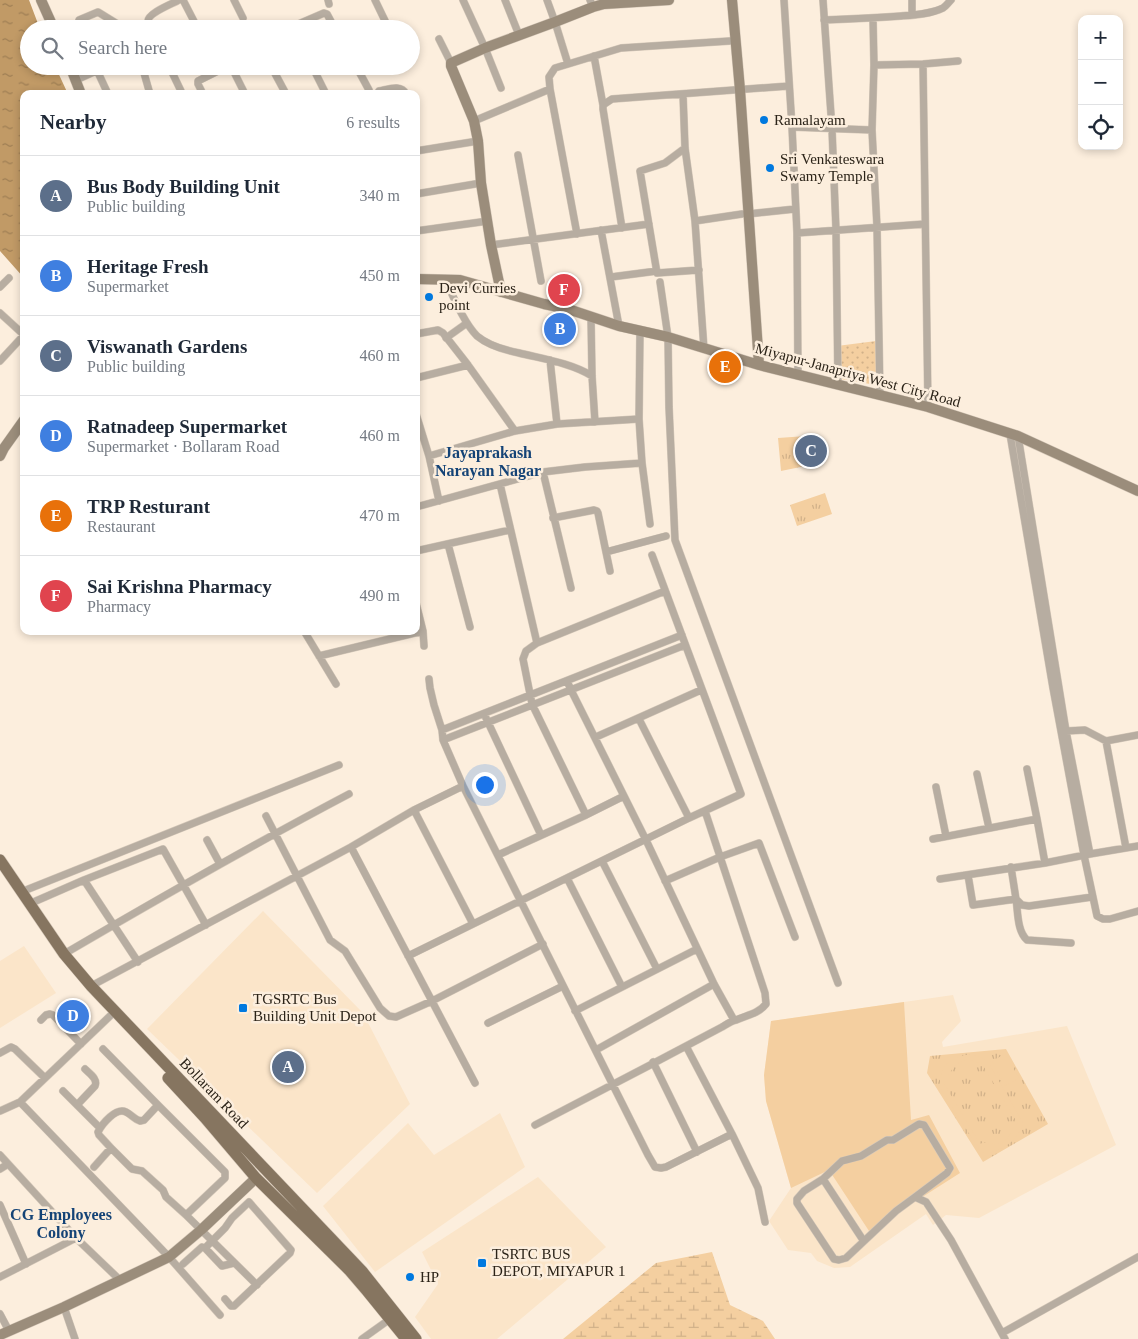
<!DOCTYPE html>
<html lang="en">
<head>
<meta charset="utf-8">
<style>
  body { margin:0; font-family:"Times New Roman",serif; background:#f6f6f7; color:#1f2937 }
  .controls { position:absolute; right:15px; top:15px; display:grid; overflow:hidden; border-radius:10px; box-shadow:0 2px 8px #0003 }
  .controls button { width:45px; height:45px; display:grid; place-items:center; padding:0; border:0; border-bottom:1px solid #e0e1e3; background:#fff; color:#1f2937; font:25px sans-serif }
  .you { position:absolute; left:484px; top:784px; width:18px; height:18px; margin:-12px; border:4px solid #fff; border-radius:50%; background:#1a73e8; box-shadow:0 0 0 8px #1a73e833 }
  .badge { display:grid; place-items:center; width:32px; height:32px; border-radius:50%; background:#1a73e8; color:#fff; font-size:16px; font-weight:700 }
  .pin { position:absolute; translate:-50% -50%; border:2px solid #fff; box-shadow:0 1px 5px #0006 }
  .list { margin:0; padding:0; list-style:none }
  h2 { display:flex; justify-content:space-between; align-items:center; height:65px; margin:0; padding:0 20px; font-size:21px }
  h2 small { font-size:16px; font-weight:400; color:#747a83 }
  .list li { display:grid; grid-template-columns:32px 1fr auto; gap:15px; align-items:center; box-sizing:border-box; height:80px; padding:0 20px; border-top:1px solid #e0e1e3 }
  .list b { display:block; font-size:19px; white-space:nowrap }
  .list p { margin:0; font-size:16px; white-space:nowrap; color:#747a83 }
  .list em { font-size:16px; font-style:normal; color:#747a83 }
  .icon { flex:none; width:28px; height:28px; fill:none; stroke:currentColor; stroke-width:2; stroke-linecap:round; stroke-linejoin:round }
  .map { position:relative; flex:none; width:1138px; height:1339px; overflow:hidden }
  .search { position:absolute; background:#fff; box-shadow:0 2px 8px #0003; left:20px; top:20px; width:400px; height:55px; display:flex; align-items:center; gap:12px; box-sizing:border-box; padding:0 18px; border-radius:28px; color:#747a83; font-size:19px }
  .panel { position:absolute; background:#fff; box-shadow:0 2px 8px #0003; left:20px; top:90px; width:400px; height:545px; border-radius:10px }
  .map>svg:first-child { display:block }
  .built { fill:#fbe5c9 }
  .grass { fill:url(#grass-tufts) }
  .wetland { fill:url(#wetland-marsh) }
  .park { fill:url(#park-dots) }
  .pitch { fill:#f4cfa0; fill-rule:evenodd }
  .water { fill:url(#water-ripples) }
  .lines { fill:none; stroke-linecap:round; stroke-linejoin:round }
  .street-casing { stroke:#d6c9ba; stroke-width:8 }
  .secondary-casing { stroke:#d6c9ba; stroke-width:11 }
  .primary-casing { stroke:#d6c9ba; stroke-width:12 }
  .street { stroke:#b7ada1; stroke-width:7 }
  .secondary { stroke:#9b8d7b; stroke-width:10 }
  .primary { stroke:#867560; stroke-width:11 }
  .poi-dot { fill:#0079df; stroke:#fceedd; stroke-width:2 }
  .labels { text-anchor:middle; dominant-baseline:central; stroke-width:5; stroke-linejoin:round; paint-order:stroke }
  .poi-label { font-size:15px; fill:#2b2318; stroke:#fceedd; text-anchor:start }
  .street-label { font-size:15px; fill:#2b2318; stroke:#fceedd }
  .neighbourhood-label { font-size:16px; font-weight:bold; fill:#144376; stroke:#fceedd }
</style>
</head>
<body>
<div class="map">
<svg width="1138" height="1339" viewBox="0 0 1138 1339">
  <defs>
    <pattern id="grass-tufts" width="24" height="20" patternUnits="userSpaceOnUse" patternTransform="scale(1.25)"><rect width="24" height="20" fill="#f4cfa0"/><path d="M3 7l-1-3M5 7V3M7 7l1-3M15 17l-1-3M17 17v-4M19 17l1-3" fill="none" stroke="#d1b189"/></pattern>
    <pattern id="wetland-marsh" width="20" height="14" patternUnits="userSpaceOnUse" patternTransform="scale(1.25)"><rect width="20" height="14" fill="#f4cfa0"/><path d="M1 5h8M5 5V1M11 12h8M15 12V8" fill="none" stroke="#d1b189"/></pattern>
    <pattern id="park-dots" width="8" height="8" patternUnits="userSpaceOnUse" patternTransform="scale(1.25)"><rect width="8" height="8" fill="#f4cfa0"/><path d="M2 2h.1M6 6h.1" fill="none" stroke="#d1b189" stroke-width="1.8" stroke-linecap="round"/></pattern>
    <pattern id="water-ripples" width="26" height="14" patternUnits="userSpaceOnUse" patternTransform="scale(1.25)"><rect width="26" height="14" fill="#c19a66"/><path d="M2 4q2-2 4 0t4 0M15 11q2-2 4 0t4 0" fill="none" stroke="#9d7d53"/></pattern>
  </defs>
  <rect width="100%" height="100%" fill="#fceedd"/>
  <path class="built" d="M263,911L363,1013L410,1104L317,1193L147,1029Z
    M24,946L56,993L0,1028V961Z
    M953,995L961,1021L942,1042L943,1047L1067,1026L1116,1145L979,1218L946,1215L933,1225L926,1214L850,1267L834,1268L817,1261L811,1253L788,1250L769,1221L791,1188L766,1101L764,1075L771,1021Z
    M500,1113L525,1167L375,1272L323,1206L408,1123L434,1155Z
    M538,1177L606,1247L497,1339H431L415,1317L438,1284L422,1252Z"/>
  <path class="grass" d="M820,435L825,462L781,471L778,438Z
    M825,493L832,514L797,526L790,505Z
    M1006,1049L1048,1124L983,1162L927,1073L930,1056Z"/>
  <path class="wetland" d="M712,1252L730,1305L763,1321L775,1339H563L656,1263Z"/>
  <path class="park" d="M876,341V385L841,379L837,346Z"/>
  <path class="pitch" d="M904,1002L911,1120L929,1115L960,1173L869,1231L829,1170L791,1188L766,1101L764,1075L771,1021Z
    M1005,1054L1019,1078L1005,1086L992,1061Z
    M966,1055H974L987,1060L1023,1123C1020,1139 998,1156 981,1152L940,1088C939,1069 947,1058 966,1055ZM967,1059L978,1063L981,1062L1018,1124L1013,1126C1011,1134 1006,1143 997,1144C990,1145 987,1141 980,1144L943,1082C953,1072 950,1065 967,1059Z"/>
  <path class="water" d="M0,0H29L40,29H29V66H55L68,94H24V278L0,251Z"/>
  <g class="lines">
    <g class="street-casing">
      <path id="street" d="M183,0L198,29
        M234,0L243,18
        M328,0L329,4
        M375,0L389,29
        M463,0L485,48L501,88
        M505,0L519,35
        M547,0L555,22L568,64
        M590,0L593,7
        M784,0L792,127L797,233L798,376
        M823,0L832,129L836,230L838,385
        M912,0V15
        M873,18L874,65L872,130L877,227L880,396
        M824,20C850,19 875,18 901,16C914,15 931,14 943,8C946,6 948,3 951,0
        M80,29L78,25L79,20L98,12L119,25L127,27V29
        M150,29C149,26 147,23 148,21C148,13 172,4 179,0
        M287,29L324,13L327,14L335,29
        M439,39L451,63
        M594,56L603,105
        M923,64L928,407
        M874,65L923,64L958,61
        M95,66L108,94
        M142,66L150,94
        M169,66L181,91
        M231,66L245,94
        M271,66L286,94
        M312,66L326,94
        M356,66L369,90L366,94
        M76,80L107,66
        M203,94L198,84V81L228,66
        M377,94L379,91C389,89 401,84 406,94
        M683,94L685,148L695,221L704,349
        M474,121L550,89
        M792,127L872,130
        M685,148L665,163L640,171L657,273L699,270
        M416,151L478,141
        M518,155L541,281
        M416,194L481,183
        M748,214L795,209
        M695,221L742,214
        M622,228L603,109V105L612,99L789,86
        M601,230L619,326
        M416,231L488,221
        M797,233L925,224
        M577,234L550,89L549,77L555,68L621,48L730,41
        M491,245L649,224
        M611,277L657,271
        M445,279C453,296 464,323 477,336C489,346 504,350 519,353C543,359 571,363 592,376
        M660,282L668,337L669,407L675,540L838,983
        M0,287L9,278
        M0,313L24,335
        M591,317L592,376L595,422
        M640,331L639,419L642,463L650,524
        M416,334L438,330L443,333L468,365L515,431
        M446,338L467,323
        M550,360L557,424
        M0,361L24,335
        M416,378L468,365
        M416,414L429,456L439,501
        M1010,434L1053,688L1084,855L1097,916L1103,919H1110L1138,911
        M1018,436L1066,731L1090,854
        M429,456L515,431L557,424L639,419
        M543,472L571,588
        M500,484L537,643
        M416,507L543,472L585,467L642,463
        M553,518L594,510L597,511L598,513L606,552L666,536
        M448,544L470,627
        M416,551L510,530
        M606,552L610,571
        M416,603L423,631L424,646
        M304,631L336,684
        M319,656L423,631
        M429,679L430,688L434,705L442,730L443,740L463,786L648,1155L655,1167L661,1168L666,1167L732,1134
        M567,681L571,690L646,840L714,984L734,1020
        M486,718L541,835
        M639,719L689,818
        M442,730L682,635
        M1066,731L1085,730L1106,741L1138,735
        M596,737L701,690
        M443,740L685,645
        M1106,741L1126,848
        M1027,769L1037,819L1045,863
        M977,774L989,828
        M936,787L946,836
        M414,810L473,924
        M586,815L532,704L523,659L526,651L537,643L665,591
        M266,816L330,940L345,951L380,1008L389,1016L396,1017L432,1001L543,944
        M933,839L1037,819
        M207,840L220,864
        M351,847L475,1083
        M498,855L586,815L624,796
        M602,861L657,969
        M1011,867L1016,899L1022,905L1029,906L1092,897
        M968,875L973,905L1016,899C1018,912 1017,931 1027,940L1071,943
        M567,878L622,987
        M940,879L1045,863L1090,854L1138,846
        M84,880L138,962
        M665,881L720,857L759,843L795,937
        M21,892L339,765
        M29,904L84,880L163,849L206,925
        M64,954C158,899 252,845 349,794
        M408,956L689,818L741,794L652,555
        M91,986L351,847L414,810L463,786
        M575,1011L697,949
        M41,1020L46,1015L50,1014L53,1015L81,1044
        M488,1023L563,986
        M686,1046L732,1134L758,1188L765,1222
        M103,1049L158,1105
        M596,1050L714,984
        M0,1053L11,1047L15,1049L45,1078
        M653,1062L697,1152
        M63,1091L100,1128
        M20,1102L169,1257L220,1315
        M77,1105L95,1086C98,1079 90,1074 85,1069
        M0,1111L20,1102L110,1016
        M535,1125C597,1093 660,1060 722,1027C727,1024 731,1021 736,1020C747,1015 758,1014 766,1004L765,993L705,811
        M111,1148L132,1169L142,1171L163,1190L166,1197L186,1215L257,1285
        M0,1155L76,1238L121,1281
        M94,1167L111,1148L99,1135L98,1132C102,1124 116,1107 126,1112C132,1115 134,1119 140,1121L144,1120L158,1105L225,1172V1178L186,1215
        M0,1169L8,1164
        M823,1179L863,1240
        M915,1197L896,1211L846,1258L839,1260L834,1259L797,1203V1199L804,1191L823,1179L842,1161L861,1156L887,1140H893L919,1124L924,1125L950,1168L947,1173L915,1197L926,1202L951,1240L1005,1339
        M0,1205L26,1264
        M205,1248L225,1228L232,1218L249,1202L291,1250L290,1253L234,1306H231L225,1299
        M183,1264L202,1247L205,1248L222,1266L234,1263
        M0,1277L76,1238
        M64,1307L75,1339
        M0,1314L9,1331
        M1002,1333L1138,1257
        M362,1339L390,1319"/>
    </g>
    <g class="secondary-casing">
      <path id="secondary" d="M41,0L54,29
        M732,0L740,90L759,365
        M70,66L81,94
        M416,279L460,280L544,304L568,309L619,326L668,337L759,365L928,407L1018,436L1138,491
        M501,292L491,245L481,183L478,141L474,121L451,66V63L485,48L555,22L593,7L604,4L669,0
        M0,456L4,448L24,420
        M0,1335L64,1307L169,1257L201,1230L256,1178"/>
    </g>
    <g class="primary-casing">
      <path id="primary" d="M0,860L64,954L91,986L362,1271L416,1339
        M168,1078L205,1118L256,1178L349,1270L367,1291L406,1339"/>
    </g>
    <use href="#street" class="street"/>
    <use href="#secondary" class="secondary"/>
    <use href="#primary" class="primary"/>
  </g>
  <g class="poi-dot">
    <circle cx="764" cy="120" r="5"/>
    <circle cx="770" cy="168" r="5"/>
    <circle cx="429" cy="297" r="5"/>
    <rect x="238" y="1003" width="10" height="10" rx="2.5"/>
    <rect x="477" y="1258" width="10" height="10" rx="2.5"/>
    <circle cx="410" cy="1277" r="5"/>
  </g>
  <g class="labels">
    <g class="poi-label">
      <text x="774" y="120">Ramalayam</text>
      <text x="780" y="159">Sri Venkateswara<tspan x="780" dy="17">Swamy Temple</tspan></text>
      <text x="439" y="288">Devi Curries<tspan x="439" dy="17">point</tspan></text>
      <text x="253" y="999">TGSRTC Bus<tspan x="253" dy="17">Building Unit Depot</tspan></text>
      <text x="492" y="1254">TSRTC BUS<tspan x="492" dy="17">DEPOT, MIYAPUR 1</tspan></text>
      <text x="420" y="1277">HP</text>
    </g>
    <g class="street-label">
      <text transform="translate(858 375) rotate(15)">Miyapur-Janapriya West City Road</text>
      <text transform="translate(214 1093) rotate(46)">Bollaram Road</text>
    </g>
    <g class="neighbourhood-label">
      <text x="488" y="452">Jayaprakash<tspan x="488" dy="18">Narayan Nagar</tspan></text>
      <text x="61" y="1214">CG Employees<tspan x="61" dy="18">Colony</tspan></text>
    </g>
  </g>
</svg>
<div class="controls">
<button>+</button>
<button>−</button>
<button><svg class="icon" aria-label="locate" viewBox="0 0 24 24"><circle cx="12" cy="12" r="6"/><path d="M12 2v4M12 18v4M2 12h4M18 12h4"/></svg></button>
</div>
<div class="you"></div>
<div class="pin badge" style="left:288px;top:1067px;background:#5c6f8a">A</div>
<div class="pin badge" style="left:560px;top:329px;background:#3f7fe0">B</div>
<div class="pin badge" style="left:811px;top:451px;background:#5c6f8a">C</div>
<div class="pin badge" style="left:73px;top:1016px;background:#3f7fe0">D</div>
<div class="pin badge" style="left:725px;top:367px;background:#e8710a">E</div>
<div class="pin badge" style="left:564px;top:290px;background:#e0444e">F</div>
<div class="search"><svg class="icon" aria-label="search" viewBox="0 0 24 24"><circle cx="10" cy="10" r="6"/><path d="M15 15l6 6"/></svg>Search here</div>
<section class="panel">
<h2>Nearby<small>6 results</small></h2>
<ul class="list">
<li><span class="badge" style="background:#5c6f8a">A</span><div><b>Bus Body Building Unit</b><p>Public building</p></div><em>340 m</em></li>
<li><span class="badge" style="background:#3f7fe0">B</span><div><b>Heritage Fresh</b><p>Supermarket</p></div><em>450 m</em></li>
<li><span class="badge" style="background:#5c6f8a">C</span><div><b>Viswanath Gardens</b><p>Public building</p></div><em>460 m</em></li>
<li><span class="badge" style="background:#3f7fe0">D</span><div><b>Ratnadeep Supermarket</b><p>Supermarket · Bollaram Road</p></div><em>460 m</em></li>
<li><span class="badge" style="background:#e8710a">E</span><div><b>TRP Resturant</b><p>Restaurant</p></div><em>470 m</em></li>
<li><span class="badge" style="background:#e0444e">F</span><div><b>Sai Krishna Pharmacy</b><p>Pharmacy</p></div><em>490 m</em></li>
</ul>
</section>
</div>
</body>
</html>
